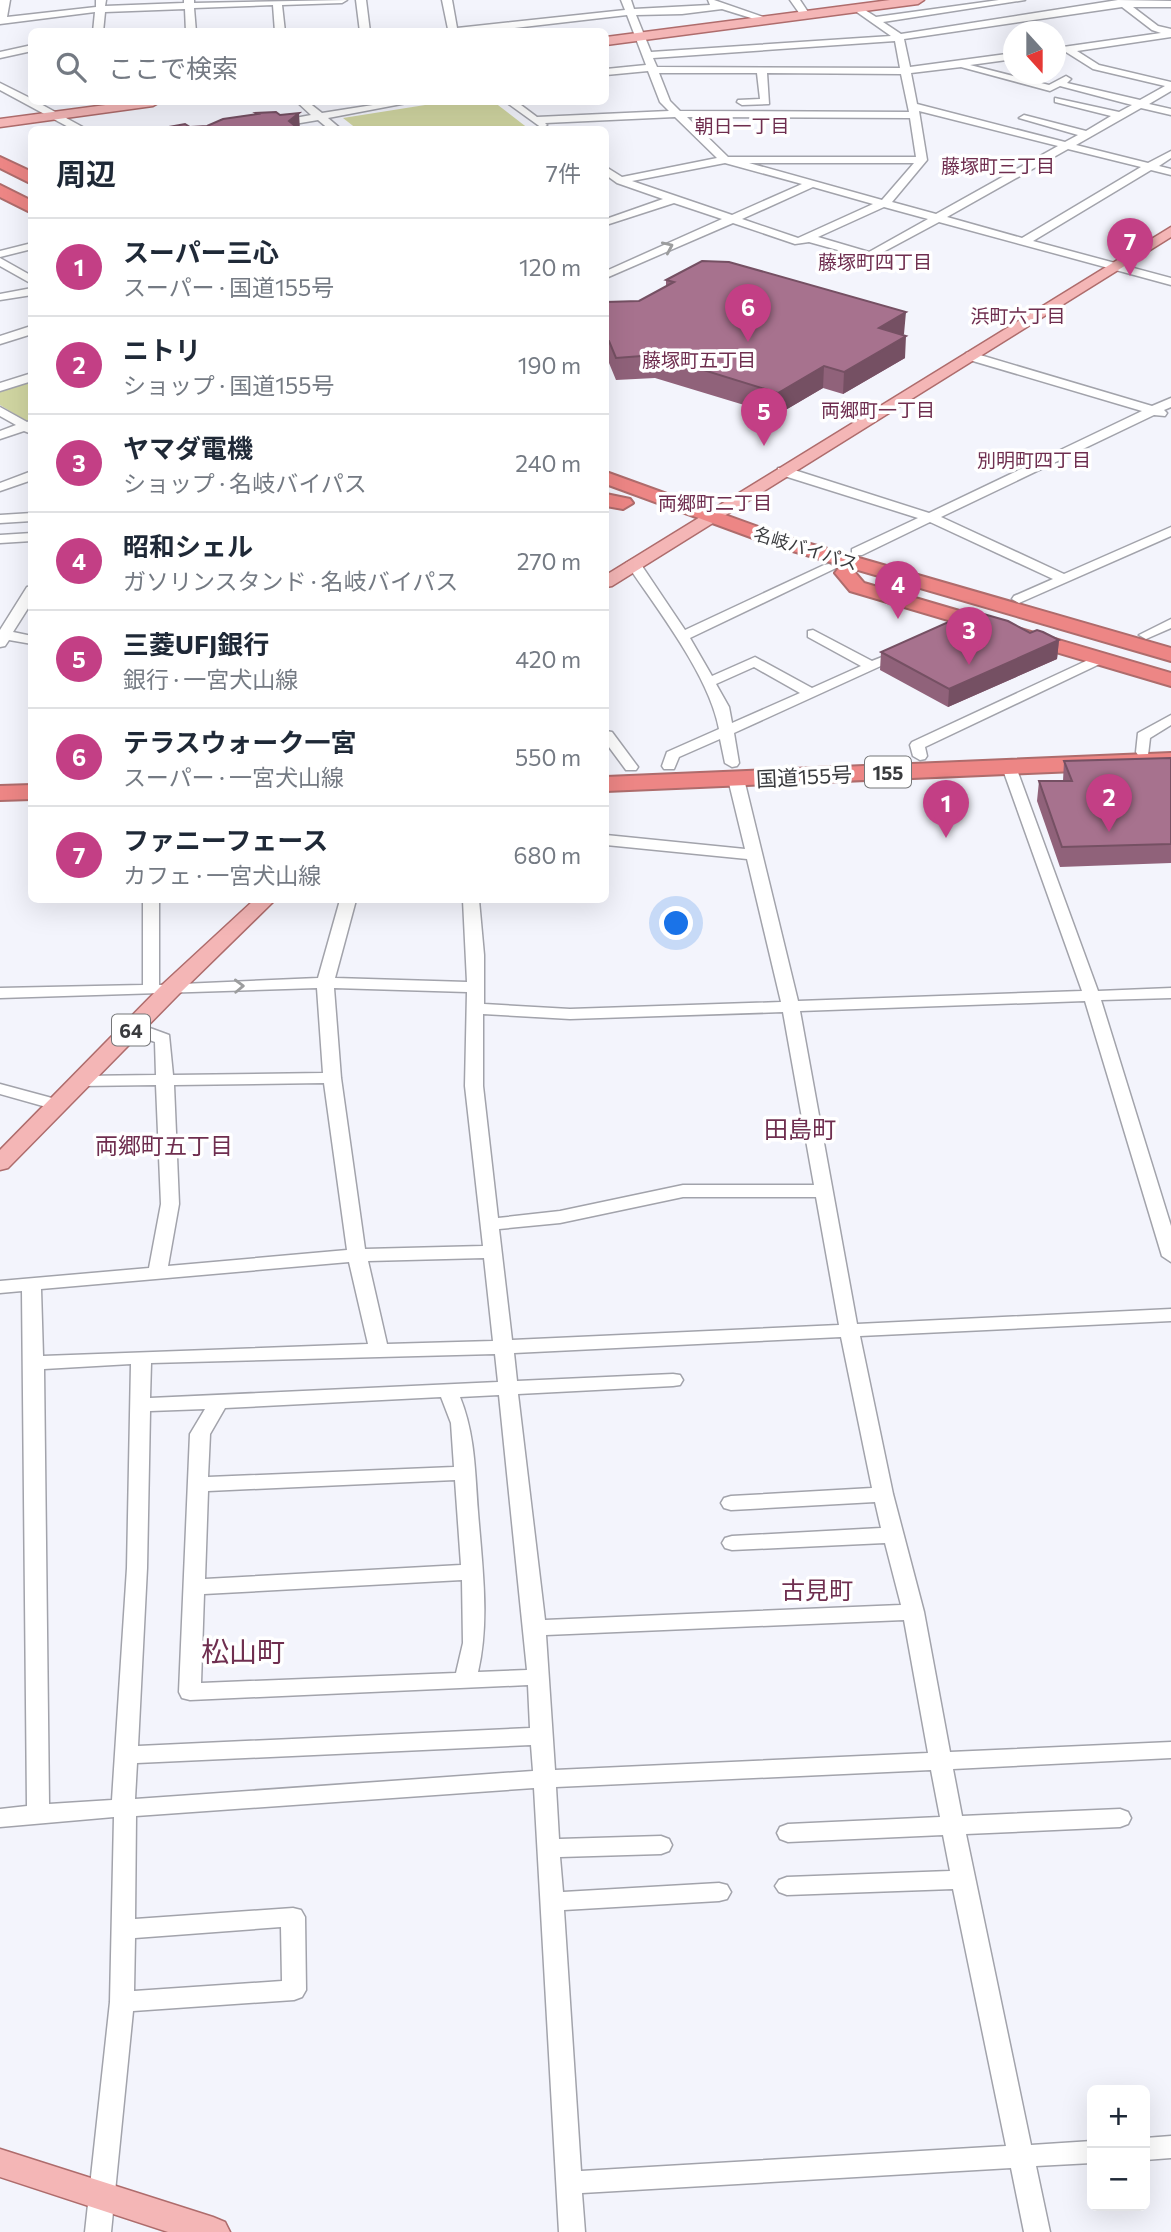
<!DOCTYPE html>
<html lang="ja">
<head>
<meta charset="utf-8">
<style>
  body { margin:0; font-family:Commissioner,"Noto Sans JP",sans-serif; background:#f2f2f3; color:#1f2937 }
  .controls { position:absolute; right:21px; bottom:21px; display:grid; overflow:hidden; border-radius:10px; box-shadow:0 7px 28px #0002 }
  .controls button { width:63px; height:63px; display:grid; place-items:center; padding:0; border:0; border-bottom:2px solid #e0e1e3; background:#fff; color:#1f2937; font:35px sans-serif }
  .compass { position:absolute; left:1003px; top:21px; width:63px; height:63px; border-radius:50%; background:#fff; box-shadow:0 7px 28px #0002; rotate:159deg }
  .you { position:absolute; left:677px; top:924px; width:24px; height:24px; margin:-18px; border:5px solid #fff; border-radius:50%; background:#1a73e8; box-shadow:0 0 0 10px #1a73e833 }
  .badge { display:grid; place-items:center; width:46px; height:46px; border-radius:50%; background:#c33f85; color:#fff; font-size:23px; font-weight:700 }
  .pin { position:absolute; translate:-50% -58px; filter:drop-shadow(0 2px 4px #0008) }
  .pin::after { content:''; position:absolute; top:37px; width:24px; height:21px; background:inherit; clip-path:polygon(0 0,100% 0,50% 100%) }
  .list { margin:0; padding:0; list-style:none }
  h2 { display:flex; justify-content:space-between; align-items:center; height:91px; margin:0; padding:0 28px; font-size:30px }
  h2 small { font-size:23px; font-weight:400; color:#747a83 }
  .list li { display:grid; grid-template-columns:46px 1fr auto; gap:21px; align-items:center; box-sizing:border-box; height:98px; padding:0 28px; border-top:2px solid #e0e1e3 }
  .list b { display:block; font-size:26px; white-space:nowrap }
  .list p { margin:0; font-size:23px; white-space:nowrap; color:#747a83 }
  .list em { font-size:23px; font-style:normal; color:#747a83 }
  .icon { flex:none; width:38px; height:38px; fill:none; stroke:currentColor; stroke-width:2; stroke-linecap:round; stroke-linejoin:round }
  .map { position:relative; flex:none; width:1171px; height:2232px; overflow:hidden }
  .search { position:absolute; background:#fff; box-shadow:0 7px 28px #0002; left:28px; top:28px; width:581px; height:77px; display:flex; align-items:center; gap:18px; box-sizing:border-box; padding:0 24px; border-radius:10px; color:#747a83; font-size:26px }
  .panel { position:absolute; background:#fff; box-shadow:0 7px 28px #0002; left:28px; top:126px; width:581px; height:777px; border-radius:10px }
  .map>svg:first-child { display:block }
  .green { fill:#d0d5a1 }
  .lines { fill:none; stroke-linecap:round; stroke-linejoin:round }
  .minor-casing { stroke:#a2a3ab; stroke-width:3 }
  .major-casing { stroke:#ae6c6c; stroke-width:3 }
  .highway-casing { stroke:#ae6c6c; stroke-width:4 }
  .minor { fill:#fff; fill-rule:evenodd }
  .major { fill:#f4b6b6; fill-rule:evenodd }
  .highway { fill:#ed8685; fill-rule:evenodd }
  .wall { fill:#90627a }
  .shaded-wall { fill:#755063 }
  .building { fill:#a7728e; stroke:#755063; stroke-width:2 }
  .oneway { stroke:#9c9d9e }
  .labels { text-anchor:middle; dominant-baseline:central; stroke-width:7; stroke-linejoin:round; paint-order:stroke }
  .far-street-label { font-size:18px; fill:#3a3b3e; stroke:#fff }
  .far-neighbourhood-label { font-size:19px; fill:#6f2e4f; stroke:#fff }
  .shield { fill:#fff; stroke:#757678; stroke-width:2 }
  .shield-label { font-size:19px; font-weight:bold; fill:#3a3b3e }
  .street-label { font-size:21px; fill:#3a3b3e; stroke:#fff }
  .neighbourhood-label { font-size:23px; fill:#6f2e4f; stroke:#fff }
  .quarter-label { font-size:24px; fill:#6f2e4f; stroke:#fff }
  .near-quarter-label { font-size:28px; fill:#6f2e4f; stroke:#fff }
</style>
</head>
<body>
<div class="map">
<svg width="1171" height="2232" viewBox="0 0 1171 2232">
  <rect width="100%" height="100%" fill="#f3f4fc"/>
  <path class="green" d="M444,102H494L529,129H357L343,118Z
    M31,381V419L26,421L0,405V391Z"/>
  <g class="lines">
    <g class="minor-casing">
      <path id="minor" d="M0,0H10L7,17L96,7V0H106L105,6L184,3V0H194V3L347,0L342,3L282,5L285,32H275L273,5L194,8L196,32H186L185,9L105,12L103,32H93L95,12L0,24Z
        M356,0H366L370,32H360Z
        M442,0H452L457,28L625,10L621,0H631L634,9L710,5L708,0H714L772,20L767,23L722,9L682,14L636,15L651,52L891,36L854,10L852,8L857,5L876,17L999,0H1025L883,22L901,34L1118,0L1171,1V7H1133L1158,26L1171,29V37L1077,51L1099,65L1171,82V91L1149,104L1171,109V115L1141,108L1076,145L1148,163L1171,151V158L1159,166L1171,169V175L1151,170L1033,241L1171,278V285L939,222L870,259L809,242L795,244L733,223L606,278V271L722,219L674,203L606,225V219L663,199L617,183L606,175V167L622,177L717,158L675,117L545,123L547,125L542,128L506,102H517L537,117L669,111L660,102L648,71L606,75V69L646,65L627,15L480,32H445L448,29ZM1122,7L1152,30L1161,33L1056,48V54L1066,52L1093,69L1165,86L1140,100L1067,83L1071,79L1066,76L1049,85L970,65L1014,59V53L910,67L904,39ZM895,41L900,68L657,67L653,58ZM961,67L1050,91L1060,86L1132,105L1119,112L1055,98V102L1111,116L1086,131L1024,115L1019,118L1078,135L1065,142L917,104L911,73ZM659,73H757L760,99L738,100L737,102L742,105L769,104L767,73L901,74L909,112L680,111L670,101ZM919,111L1058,146L936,214L892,202L927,160ZM687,117L910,118L916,157H728ZM1068,149L1141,167L1022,238L947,217ZM725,163L802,184L732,215L632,181ZM749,163H914L882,200ZM813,187L873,204L798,238L742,219ZM884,207L928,219L869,252L818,237Z
        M790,0H800L810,15L808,17H802Z
        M32,45V51L0,58V52Z
        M0,83L32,99V102H37L88,130H74L0,90Z
        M297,102H308L322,113L392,102H412L328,118L342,130H330L318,120L259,130H232L311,115Z
        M32,243V249L0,257V251Z
        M0,258L32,276V284L0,266Z
        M32,288V295L0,300V294Z
        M28,327H32V334L0,344V336Z
        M970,352L1152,406L1171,398V407L1164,410L1167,413L1165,416L1154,415L941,517L1064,574L1171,527V536L1019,603L1012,599L1014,596L1053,579L930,522L862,555H852V549L918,518L778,474V468H788L929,513L1142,411L966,359V353Z
        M32,373V381L0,391V383Z
        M0,407L27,422L32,420V434L24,431L0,439V431L16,425L0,416Z
        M32,471V480L0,491V483Z
        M32,513V521L0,523V515Z
        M32,533V541L0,543V535Z
        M633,559L638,560L685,630L824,565L829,564L836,568L690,638L712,676L755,657L812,688L861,666L808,637V631L813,630L872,661L900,650L907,654L734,733L739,763L737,766L732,767L725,763L720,739L679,757L674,769H664L662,766L667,752L719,729C709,675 657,609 626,563ZM754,667L800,693L732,723L729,707L716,684Z
        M32,586V602L13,632L32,636V644L9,640L5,646L0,647V630L27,587Z
        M1171,619V628L1146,639L1139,635Z
        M1101,654L1106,655V661L925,747L927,756L925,759L920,760L913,756L910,745L912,742Z
        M1171,715V725L1150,738L1148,755H1138L1136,752L1138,733Z
        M606,731L612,732L638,767L636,770H626L606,743Z
        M1009,763L1016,767L1098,991L1171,988V998L1101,1000L1171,1226V1262L1162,1256L1085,1001L800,1011L857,1324L1171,1309V1321L860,1336L893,1494L924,1612L950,1752L1171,1742V1758L953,1769L962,1816L1120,1809L1128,1812L1131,1818L1128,1824L1120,1827L966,1834L1031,2145L1092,2141V2163L1036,2166L1050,2232H1024L1011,2168L582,2193L585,2232H559L534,1788L136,1816L135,1919L293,1908L301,1910L305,1917L306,1990L302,1997L294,2000L133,2011L111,2232H85L110,2002L114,1817L0,1827V1809L27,1806L22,1291L0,1293V1281L149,1268L161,1204L156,1085L81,1086L72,1081L81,1076L156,1075L155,1042L127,1032L125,1028L127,1024H139L169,1035L173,1075L323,1073L317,988L0,998V988L143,985V900H159V985L318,978L340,900H356L335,978L467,982L463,900H479L484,955V1004L570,1009L781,1002L747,859L606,845V835L745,849L728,779L736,774L744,779L798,1001L1082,991L1002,767ZM334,988L467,992L465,1086L483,1246L365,1249L341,1078ZM783,1012L814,1185H683L560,1211L498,1218L483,1086V1014L570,1019ZM324,1083L347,1250L168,1266L179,1204L174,1085ZM683,1197H816L839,1325L512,1340L499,1229L560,1223ZM484,1258L493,1341L387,1344L368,1261ZM349,1262L368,1344L43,1356L41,1289ZM841,1337L872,1488L731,1496L724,1498L721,1503L724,1508L731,1510L875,1502L881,1528L732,1536L725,1538L722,1543L725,1548L732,1550L885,1543L901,1605L545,1620L518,1394L673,1386L680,1385L683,1380L680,1375L673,1374L517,1381L514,1353ZM495,1354L498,1382L150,1398L151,1363ZM131,1364L127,1568L112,1800L49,1804L44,1369ZM499,1395L527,1670L478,1672C490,1620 482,1565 478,1512C475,1472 475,1434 460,1397ZM441,1397L451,1423L454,1467L208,1477L210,1434L225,1408ZM205,1409L190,1434L179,1692L182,1698L190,1700L528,1685L530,1728L138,1746L147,1568L150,1411ZM455,1480L461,1565L205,1579L208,1491ZM462,1580L463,1643L456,1673L201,1683L204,1594ZM904,1620L928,1753L555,1770L546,1635ZM531,1745L533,1771L135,1799L137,1763ZM931,1770L940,1817L788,1824L780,1827L777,1833L780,1839L788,1842L943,1835L950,1871L787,1877L779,1880L775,1886L779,1892L787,1895L953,1889L1006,2146L581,2171L564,1910L719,1901L727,1899L731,1892L727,1885L719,1883L563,1892L560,1857L661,1854L669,1851L672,1845L669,1839L661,1836L559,1839L556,1787ZM281,1927L282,1981L134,1991L135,1938Z
        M0,1084L63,1101L66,1105L57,1110L0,1094Z
        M1171,2136V2158L1145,2160V2138Z"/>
    </g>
    <g class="major-casing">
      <path id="major" d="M890,0H924L918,4L606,45V37Z
        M128,102H160L153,106L0,127V119Z
        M1171,227V237L612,586L606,587V575Z
        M254,900H275L179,994L8,1168L0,1170V1150L163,984Z
        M0,2149L213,2217L225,2222L230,2232H168L0,2177Z"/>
    </g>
    <g class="highway-casing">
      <path id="highway" d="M0,157L32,172V184L0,168Z
        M0,185L32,201V213L0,197Z
        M606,472L786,537L1171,648V661L772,545L606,484Z
        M606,494L630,499L633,503L623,509L606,506Z
        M845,567L852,569L864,583L1171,673V686L850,591L835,573L838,569Z
        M1171,753V767L606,791V777Z
        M32,785V799L0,800V786Z"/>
    </g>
    <use href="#minor" class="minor"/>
    <use href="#major" class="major"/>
    <use href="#highway" class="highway"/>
  </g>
  <path class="wall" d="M666,280L904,334L903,335L905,358L843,394L823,388L777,415L655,378L616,380L609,363H606V302L639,301L666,287Z
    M1030,633L1059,640L1057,659L948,707L880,670L881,652Z
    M1171,758V863L1060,867L1037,801L1039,781H1063L1064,761Z"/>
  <path class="shaded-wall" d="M299,113L300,130L289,121Z
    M906,312L904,334L877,350L879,328Z
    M906,336L905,358L843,394L844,372Z
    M824,366L823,388L777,415L778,393Z
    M1059,640L1057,659L948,707L949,689Z"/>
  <path class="building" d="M276,112L280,115L299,113L289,121L300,130H152L185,124L190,127L207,126L223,119L258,114L256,113Z
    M702,261L729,262L906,312L879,328L906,336L844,372L824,366L778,393L655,355L616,358L609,341H606V302L639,301L674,282L666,280Z
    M973,611L1008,621L1030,633L1037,630L1043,632L1059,640L949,689L881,652Z
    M1171,758V844L1062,847L1039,781H1072L1064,761Z"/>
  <defs><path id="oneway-chevron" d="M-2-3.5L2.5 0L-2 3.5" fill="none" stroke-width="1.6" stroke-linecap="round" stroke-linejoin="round" transform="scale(1.75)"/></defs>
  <g class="oneway">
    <use href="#oneway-chevron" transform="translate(668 247) rotate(-24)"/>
    <use href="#oneway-chevron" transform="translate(239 986) rotate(-2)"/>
  </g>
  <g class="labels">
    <g class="far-street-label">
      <text transform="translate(806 548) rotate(17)">名岐バイパス</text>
    </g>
    <g class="far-neighbourhood-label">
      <text x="742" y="125">朝日一丁目</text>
      <text x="998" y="165">藤塚町三丁目</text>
      <text x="875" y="261">藤塚町四丁目</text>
      <text x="1018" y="315">浜町六丁目</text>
      <text x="699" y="359">藤塚町五丁目</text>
      <text x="878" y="409">両郷町一丁目</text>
      <text x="1034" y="459">別明町四丁目</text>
      <text x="715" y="502">両郷町二丁目</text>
    </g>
    <g class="shield">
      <rect x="865" y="756.5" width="46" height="31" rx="5"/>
      <rect x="112" y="1014.5" width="38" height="31" rx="5"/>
    </g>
    <g class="shield-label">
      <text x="888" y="772">155</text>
      <text x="131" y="1030">64</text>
    </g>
    <g class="street-label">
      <text transform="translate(804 776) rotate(-3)">国道155号</text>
    </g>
    <g class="neighbourhood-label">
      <text x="164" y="1145">両郷町五丁目</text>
    </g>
    <g class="quarter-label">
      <text x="800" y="1128">田島町</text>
      <text x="817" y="1589">古見町</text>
    </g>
    <g class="near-quarter-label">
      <text x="243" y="1651">松山町</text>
    </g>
  </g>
</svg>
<div class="controls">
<button>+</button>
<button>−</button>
</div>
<svg class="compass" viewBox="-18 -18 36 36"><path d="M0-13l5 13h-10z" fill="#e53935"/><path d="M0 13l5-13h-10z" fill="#747a83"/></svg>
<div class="you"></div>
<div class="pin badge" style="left:946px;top:838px">1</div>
<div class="pin badge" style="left:1109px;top:832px">2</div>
<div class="pin badge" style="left:969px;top:665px">3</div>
<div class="pin badge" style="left:898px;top:619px">4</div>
<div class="pin badge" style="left:764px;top:446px">5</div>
<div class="pin badge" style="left:748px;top:342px">6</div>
<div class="pin badge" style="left:1130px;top:276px">7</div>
<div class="search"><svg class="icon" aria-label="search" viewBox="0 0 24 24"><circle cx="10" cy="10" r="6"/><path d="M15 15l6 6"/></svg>ここで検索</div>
<section class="panel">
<h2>周辺<small>7件</small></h2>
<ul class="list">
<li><span class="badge">1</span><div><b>スーパー三心</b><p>スーパー · 国道155号</p></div><em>120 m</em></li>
<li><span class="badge">2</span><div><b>ニトリ</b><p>ショップ · 国道155号</p></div><em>190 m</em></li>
<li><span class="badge">3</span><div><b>ヤマダ電機</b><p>ショップ · 名岐バイパス</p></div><em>240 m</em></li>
<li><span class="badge">4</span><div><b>昭和シェル</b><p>ガソリンスタンド · 名岐バイパス</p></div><em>270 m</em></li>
<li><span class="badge">5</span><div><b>三菱UFJ銀行</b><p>銀行 · 一宮犬山線</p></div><em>420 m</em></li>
<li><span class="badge">6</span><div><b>テラスウォーク一宮</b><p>スーパー · 一宮犬山線</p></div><em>550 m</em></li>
<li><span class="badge">7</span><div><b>ファニーフェース</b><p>カフェ · 一宮犬山線</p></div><em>680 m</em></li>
</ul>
</section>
</div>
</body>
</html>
